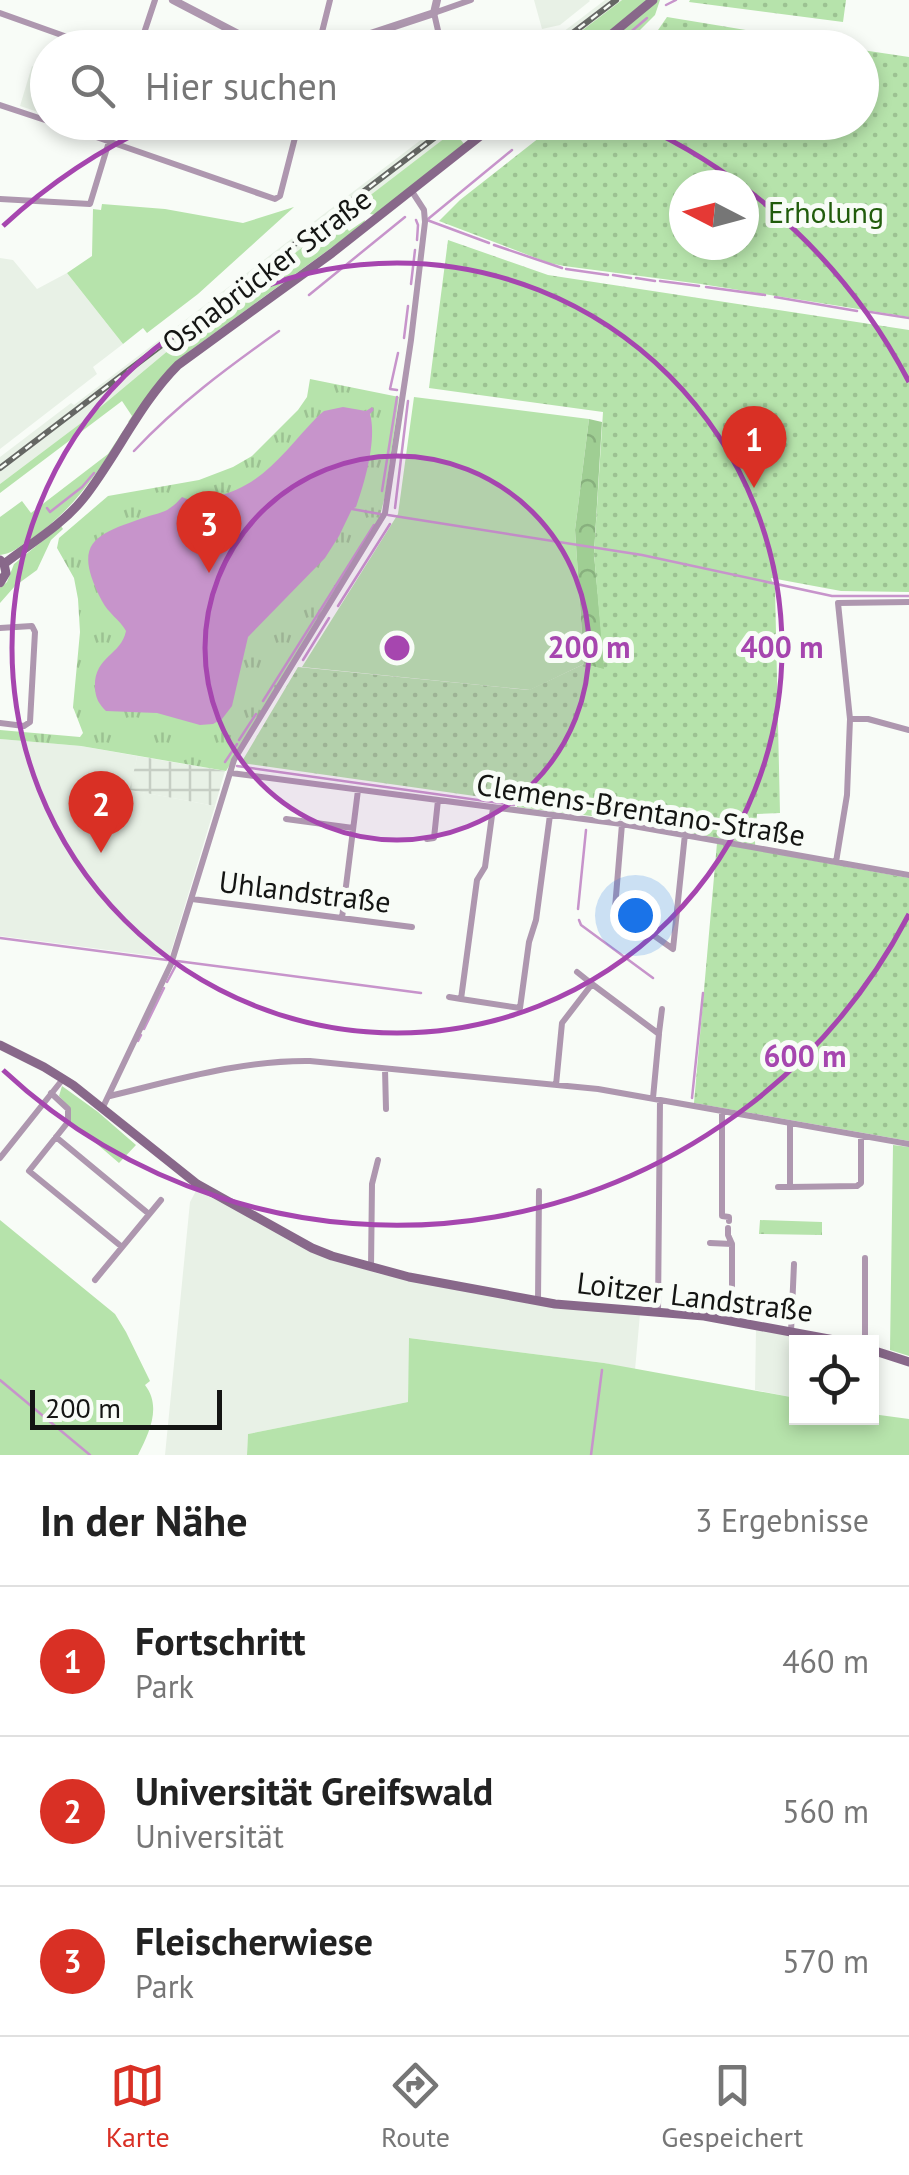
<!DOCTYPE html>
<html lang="de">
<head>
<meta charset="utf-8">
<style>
  body { margin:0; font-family:"PT Sans",sans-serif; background:#f6f6f6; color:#222 }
  .controls { position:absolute; right:30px; bottom:30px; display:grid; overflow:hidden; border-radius:0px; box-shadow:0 5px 15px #0003 }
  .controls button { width:90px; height:90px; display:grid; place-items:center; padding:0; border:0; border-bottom:2px solid #e0e0e0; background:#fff; color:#222; font:50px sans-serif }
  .compass { position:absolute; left:669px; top:170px; width:90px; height:90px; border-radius:50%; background:#fff; box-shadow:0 5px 15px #0003; rotate:276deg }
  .scale { position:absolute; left:30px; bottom:25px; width:192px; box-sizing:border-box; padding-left:10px; border:5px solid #141513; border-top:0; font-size:28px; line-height:35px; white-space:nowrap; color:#141513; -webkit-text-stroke:8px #f8fcf7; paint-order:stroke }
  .you { position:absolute; left:635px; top:915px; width:35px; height:35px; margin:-25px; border:8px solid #fff; border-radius:50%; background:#1a73e8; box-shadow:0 0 0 15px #1a73e833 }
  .badge { display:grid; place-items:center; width:65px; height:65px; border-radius:50%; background:#d93025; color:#fff; font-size:32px; font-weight:700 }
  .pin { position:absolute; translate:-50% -82px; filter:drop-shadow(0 2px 5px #0008) }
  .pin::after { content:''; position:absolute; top:52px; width:35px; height:30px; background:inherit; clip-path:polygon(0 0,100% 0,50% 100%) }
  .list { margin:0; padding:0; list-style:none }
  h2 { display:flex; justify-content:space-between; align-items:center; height:130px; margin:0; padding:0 40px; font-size:42px }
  h2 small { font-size:32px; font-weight:400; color:#767676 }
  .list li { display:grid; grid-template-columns:65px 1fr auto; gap:30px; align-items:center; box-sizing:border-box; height:150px; padding:0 40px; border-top:2px solid #e0e0e0 }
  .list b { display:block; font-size:38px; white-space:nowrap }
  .list p { margin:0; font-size:32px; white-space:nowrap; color:#767676 }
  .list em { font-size:32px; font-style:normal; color:#767676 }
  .icon { flex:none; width:55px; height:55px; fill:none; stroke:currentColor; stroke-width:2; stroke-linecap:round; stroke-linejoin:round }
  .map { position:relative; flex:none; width:909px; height:1455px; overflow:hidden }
  .search { position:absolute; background:#fff; box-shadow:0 5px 15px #0003; left:30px; right:30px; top:30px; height:110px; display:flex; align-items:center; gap:25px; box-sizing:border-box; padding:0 35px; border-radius:55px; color:#767676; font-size:38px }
  .sheet { height:580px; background:#fff }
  nav { display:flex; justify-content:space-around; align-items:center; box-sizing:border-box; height:140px; border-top:2px solid #e0e0e0; background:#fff; font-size:28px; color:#767676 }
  nav a { display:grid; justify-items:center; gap:5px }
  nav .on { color:#d93025 }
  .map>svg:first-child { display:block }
  .built { fill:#e8f1e6 }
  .industrial { fill:url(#industrial-grid) }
  .grass { fill:#b6e3ab }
  .forest { fill:url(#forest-crowns) }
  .park { fill:url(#park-tufts) }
  .garden { fill:url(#garden-dots); fill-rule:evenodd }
  .water { fill:#c794cb }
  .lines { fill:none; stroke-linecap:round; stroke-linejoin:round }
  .stream { stroke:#c794cb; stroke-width:2.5 }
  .minor { stroke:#ae97af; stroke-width:6 }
  .tertiary { stroke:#ae97af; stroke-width:8 }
  .secondary { stroke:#88688a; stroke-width:9 }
  .rail-casing { stroke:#656764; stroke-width:6 }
  .rail { stroke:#f8fcf7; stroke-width:2.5; stroke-dasharray:8; stroke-linecap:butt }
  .ring { fill:none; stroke:#a646af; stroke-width:5 }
  .labels { text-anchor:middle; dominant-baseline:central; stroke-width:10; stroke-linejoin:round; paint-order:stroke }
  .park-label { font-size:30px; fill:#215c0c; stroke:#f8fcf7 }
  .street-label { font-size:30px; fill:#141513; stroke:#f8fcf7 }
  .centre { fill:#a646af; stroke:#f8fcf7; stroke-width:5 }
  .ring-label { font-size:30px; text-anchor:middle; font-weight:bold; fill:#a646af; stroke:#f8fcf7; stroke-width:10; stroke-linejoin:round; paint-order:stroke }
</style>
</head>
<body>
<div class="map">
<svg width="909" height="1455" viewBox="0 0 909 1455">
  <defs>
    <pattern id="industrial-grid" width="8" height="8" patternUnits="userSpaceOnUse" patternTransform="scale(2.5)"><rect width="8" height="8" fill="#e8f1e6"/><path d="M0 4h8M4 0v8" fill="none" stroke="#c6cec4"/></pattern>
    <pattern id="forest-crowns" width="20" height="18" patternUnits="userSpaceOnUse" patternTransform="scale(2.5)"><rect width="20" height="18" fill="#9fce93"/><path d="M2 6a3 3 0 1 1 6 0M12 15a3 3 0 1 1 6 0" fill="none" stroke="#88b07e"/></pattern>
    <pattern id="park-tufts" width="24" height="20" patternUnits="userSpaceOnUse" patternTransform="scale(2.5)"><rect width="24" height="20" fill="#b6e3ab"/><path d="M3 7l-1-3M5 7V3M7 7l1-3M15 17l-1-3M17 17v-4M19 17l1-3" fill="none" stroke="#9cc292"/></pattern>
    <pattern id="garden-dots" width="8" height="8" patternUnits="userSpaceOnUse" patternTransform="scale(2.5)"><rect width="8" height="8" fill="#b6e3ab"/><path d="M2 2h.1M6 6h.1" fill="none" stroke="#9cc292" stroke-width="1.8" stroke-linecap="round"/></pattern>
  </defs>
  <rect width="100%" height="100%" fill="#f8fcf7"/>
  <path class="built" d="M534,0H589L590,1L560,25L542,29Z
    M605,0H622L559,47L542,48Z
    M32,66L47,72V101L44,114L20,106Z
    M443,123H466L170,349L85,420L0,484V457L71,403L74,405Z
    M0,258L13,260L37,289L67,273L123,344L93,367L97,374L0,449Z
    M0,739L81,746L137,756L131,790L215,806L169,958L0,936Z
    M197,1189L331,1259L380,1274L446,1288L640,1314L635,1370L604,1363L410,1338L408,1402L248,1434L247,1455H165L190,1202Z
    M756,1329L824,1342H796V1398L755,1390Z"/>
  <path class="industrial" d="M137,756L225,771L215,806L130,790Z"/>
  <path class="grass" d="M622,0H648L589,47L559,48Z
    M658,0H660L655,15L623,47L600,48Z
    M454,131L464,144L376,215L370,214L372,211L364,202L341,220L349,231L365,220L364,224L191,350L132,421L128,422L132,416L122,401L0,493V484L85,420L170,349Z
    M102,204L165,209L243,223L294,207L198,294L147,333L143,328L123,344L67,273L92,256L93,209L101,210Z
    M414,397L589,419L575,530L584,664L530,690L302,667L398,514Z
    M123,431V434C93,478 73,511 28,541C19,547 11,554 0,555V517L22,501L31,513L108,454Z
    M61,526L63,529L51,540L37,570L15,586L0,603V588L7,582L14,564Z
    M62,1086L98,1112L136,1145L119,1163L69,1120L70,1108L59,1096Z
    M893,1145L909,1147V1356L890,1350Z
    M0,1220L115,1314L126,1332L150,1381L145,1385C162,1407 149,1433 138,1455H0Z
    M409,1338L604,1363L796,1398V1418H872V1414L909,1419V1455H247L248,1434L408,1402Z"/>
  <path class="forest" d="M589,419L602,422L594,554L605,670L584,664L575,530Z"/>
  <path class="park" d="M310,379L399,397L385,496L379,520L226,771L81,746L0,739V730L80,737L83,733L73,707L80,632L78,599L74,578L57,548L59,538L108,496L199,480L233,467L252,456L298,410L307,397Z
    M760,1220L822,1222V1235L759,1234Z"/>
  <path class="garden" d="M690,0H846L843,22L689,2Z
    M667,17L849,47H640L656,33Z
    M862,50L909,57V317L701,284L564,266L549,263L439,221L460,200L558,123L862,122ZM744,185V245H684V185Z
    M448,240L548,275L909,330V592L841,591L771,578L775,588L780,813L757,814L755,845L616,819L517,807V802L241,763L298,667L529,690L584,664L604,669L594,554L603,412L429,388Z
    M717,843L909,878V1141L694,1103Z"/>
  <path class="water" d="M343,407L366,411L372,407L374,410L370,414C377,439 365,482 356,507L352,509L339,536L325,558L248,637L232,706L222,719L213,724L200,725L157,713L106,711C99,704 96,699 95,689C93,656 121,656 126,631C120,620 108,613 102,601C70,540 97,534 149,516C156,514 165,512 170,508C175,505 178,501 182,497C193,502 201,500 213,497C262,488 285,450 318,416L324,411Z"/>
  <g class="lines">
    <path class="stream" d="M666,5L676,0
      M612,48L647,18
      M516,129L524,122
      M428,219L512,150
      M416,220L418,225L417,240
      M427,220L489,243
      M494,245L562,268
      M566,269L608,275
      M613,275L631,278
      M636,278L655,281
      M660,281L699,286
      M411,284L415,250
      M706,287L765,295
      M309,295L405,217
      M775,297L857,311
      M864,311L909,318
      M404,338L408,306
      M397,390L390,389L398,353
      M134,451C178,404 227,368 279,331
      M382,491L397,397
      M47,508L50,512L82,487L94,473
      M395,508L408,401
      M352,509L380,514
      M388,515L642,555L832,596H909
      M338,606L390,524
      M303,660L329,618
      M263,701L374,525
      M239,740L256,714
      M225,762L237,744
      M237,766L514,805
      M578,909L586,830
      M579,920L581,925L653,978
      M0,938L167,960
      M177,961L421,993
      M167,982L175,967
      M144,1029L164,988
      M138,1041L141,1035
      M692,1098L703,993
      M0,1380L90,1455
      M591,1455L602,1370"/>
    <path class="minor" d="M0,13L98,48
      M139,48L155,0
      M318,48L330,0
      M442,48L434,13L471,0
      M0,105L48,121
      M53,122L275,199L280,196L299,122
      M0,199L90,204L115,122
      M0,628L32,626L35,632L30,722L24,726L0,723
      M850,719H868L909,730
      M231,773L622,824L909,875
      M493,808L485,867L477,880L461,999L520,1008L529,942L536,920L550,815
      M286,819L353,828
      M622,824L615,908L673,949L685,834
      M427,839L434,838L438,800
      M836,862L847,795L850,719L838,603L909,602
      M192,899L412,927
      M342,918L358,790
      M577,972L592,984
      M449,997L461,999
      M659,1033L662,1009
      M385,1069L386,1109
      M556,1085L562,1023L592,984L659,1034L653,1098
      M51,1093L68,1109V1122L29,1171L122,1247
      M110,1096C176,1080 242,1060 310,1061L598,1089L909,1144
      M103,1107L171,964L234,760L385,513L411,340L425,222L424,210L411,190
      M722,1113V1216L729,1217V1221
      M790,1125V1187L857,1186L861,1183V1137
      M56,1137L149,1214
      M0,1158L63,1079
      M778,1187H790
      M728,1228V1235L732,1244V1321
      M710,1243L732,1244
      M865,1258V1342
      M371,1267L372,1184L378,1160
      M95,1280L161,1200
      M538,1301L539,1191
      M658,1311L660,1100
      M791,1332L794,1264"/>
    <path class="tertiary" d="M173,0L265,48
      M328,48L434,13L437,0"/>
    <path class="secondary" d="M595,48L653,0
      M4,564C31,543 61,526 83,499C117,456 139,404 178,365L332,253L498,122
      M0,583L6,573L4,564L0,560
      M0,1045L44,1067L73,1085L197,1184L312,1248L332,1256L409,1277L555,1304L704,1316L845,1342
      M872,1350L909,1362"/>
    <g class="rail-casing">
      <path id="rail" d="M553,48L616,0
        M0,468L455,122"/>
    </g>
    <use href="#rail" class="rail"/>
  </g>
  <circle cx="397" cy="648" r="192" fill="#a646af" fill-opacity=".12"/>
  <g class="ring">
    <circle cx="397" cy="648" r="192"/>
    <circle cx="397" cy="648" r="385"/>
    <path d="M909 914A577 577 0 0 1 3 1070M3 226A577 577 0 0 1 158 123M636 123A577 577 0 0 1 909 382"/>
  </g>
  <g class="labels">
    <g class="park-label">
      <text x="826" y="211">Erholung</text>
    </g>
    <g class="street-label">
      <text transform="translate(266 270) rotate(-37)">Osnabrücker Straße</text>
      <text transform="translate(641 809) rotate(9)">Clemens-Brentano-Straße</text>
      <text transform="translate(305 891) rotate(7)">Uhlandstraße</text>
      <text transform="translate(695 1296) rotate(7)">Loitzer Landstraße</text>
    </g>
  </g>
  <circle cx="397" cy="648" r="15" class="centre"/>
  <g class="ring-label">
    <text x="589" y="658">200 m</text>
    <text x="782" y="658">400 m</text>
    <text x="805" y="1067">600 m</text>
  </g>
</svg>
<div class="controls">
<button><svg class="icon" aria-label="locate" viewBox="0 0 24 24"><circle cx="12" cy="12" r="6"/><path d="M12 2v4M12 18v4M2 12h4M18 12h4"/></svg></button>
</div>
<svg class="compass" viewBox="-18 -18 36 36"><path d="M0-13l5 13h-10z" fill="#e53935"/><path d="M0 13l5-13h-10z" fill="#767676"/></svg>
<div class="scale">200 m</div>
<div class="you"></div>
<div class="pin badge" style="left:754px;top:488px">1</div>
<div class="pin badge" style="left:101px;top:853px">2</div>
<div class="pin badge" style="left:209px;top:573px">3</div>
<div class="search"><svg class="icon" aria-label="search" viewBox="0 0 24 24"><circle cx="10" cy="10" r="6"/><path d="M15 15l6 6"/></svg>Hier suchen</div>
</div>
<section class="sheet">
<h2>In der Nähe<small>3 Ergebnisse</small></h2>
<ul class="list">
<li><span class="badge">1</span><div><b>Fortschritt</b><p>Park</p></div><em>460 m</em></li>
<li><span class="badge">2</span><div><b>Universität Greifswald</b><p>Universität</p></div><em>560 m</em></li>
<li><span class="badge">3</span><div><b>Fleischerwiese</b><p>Park</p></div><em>570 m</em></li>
</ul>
</section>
<nav>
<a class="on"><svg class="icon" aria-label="map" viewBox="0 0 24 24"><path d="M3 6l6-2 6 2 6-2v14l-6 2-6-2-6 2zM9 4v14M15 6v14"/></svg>Karte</a>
<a><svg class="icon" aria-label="directions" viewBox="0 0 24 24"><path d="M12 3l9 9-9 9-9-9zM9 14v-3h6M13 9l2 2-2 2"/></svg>Route</a>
<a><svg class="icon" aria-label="saved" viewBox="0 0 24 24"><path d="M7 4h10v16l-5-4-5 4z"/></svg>Gespeichert</a>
</nav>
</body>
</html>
